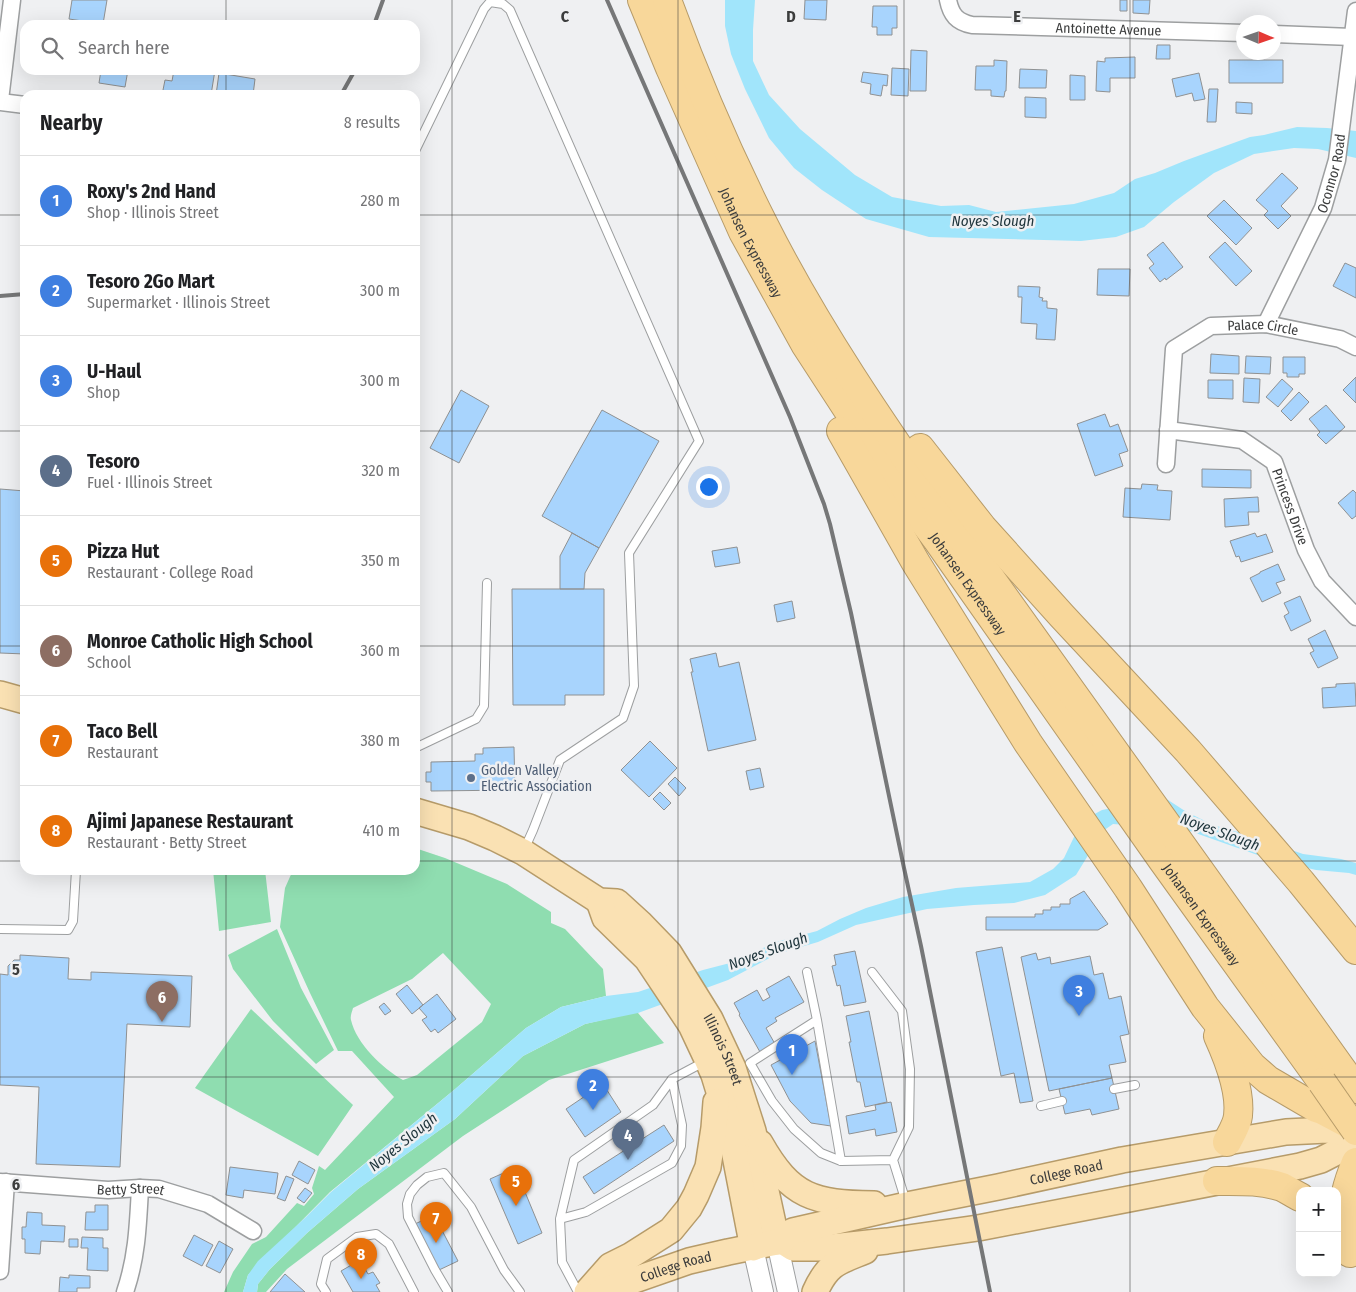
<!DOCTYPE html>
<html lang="en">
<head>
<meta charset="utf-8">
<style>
  body { margin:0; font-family:"Fira Sans Condensed",sans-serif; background:#f2f2f2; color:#202124 }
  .controls { position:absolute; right:15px; bottom:15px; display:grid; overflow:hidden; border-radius:10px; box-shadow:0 5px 20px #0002 }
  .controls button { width:45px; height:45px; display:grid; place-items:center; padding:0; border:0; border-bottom:1px solid #e0e0e0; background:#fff; color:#202124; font:25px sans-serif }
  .compass { position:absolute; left:1236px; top:15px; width:45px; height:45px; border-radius:50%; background:#fff; box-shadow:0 5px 20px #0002; rotate:92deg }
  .you { position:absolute; left:708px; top:486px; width:18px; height:18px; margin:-12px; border:4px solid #fff; border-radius:50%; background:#1a73e8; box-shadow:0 0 0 8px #1a73e833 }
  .badge { display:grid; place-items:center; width:32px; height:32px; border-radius:50%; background:#ab1748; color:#fff; font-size:16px; font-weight:700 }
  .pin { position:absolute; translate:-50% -41px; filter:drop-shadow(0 1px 2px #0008) }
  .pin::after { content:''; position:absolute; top:26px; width:18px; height:15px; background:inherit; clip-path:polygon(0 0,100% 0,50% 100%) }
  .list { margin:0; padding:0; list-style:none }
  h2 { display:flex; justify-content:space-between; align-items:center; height:65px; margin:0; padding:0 20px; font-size:21px }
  h2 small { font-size:16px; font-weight:400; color:#757577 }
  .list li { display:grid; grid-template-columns:32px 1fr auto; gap:15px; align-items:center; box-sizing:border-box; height:90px; padding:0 20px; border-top:1px solid #e0e0e0 }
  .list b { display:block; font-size:19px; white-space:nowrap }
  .list p { margin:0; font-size:16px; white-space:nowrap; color:#757577 }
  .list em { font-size:16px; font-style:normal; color:#757577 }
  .icon { flex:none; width:28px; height:28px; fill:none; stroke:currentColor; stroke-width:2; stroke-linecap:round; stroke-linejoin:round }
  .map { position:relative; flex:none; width:1356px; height:1292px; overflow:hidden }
  .search { position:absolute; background:#fff; box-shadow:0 5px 20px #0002; left:20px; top:20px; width:400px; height:55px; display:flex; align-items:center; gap:12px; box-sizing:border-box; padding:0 18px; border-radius:15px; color:#757577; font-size:19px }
  .panel { position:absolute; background:#fff; box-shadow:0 5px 20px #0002; left:20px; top:90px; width:400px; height:785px; border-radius:15px }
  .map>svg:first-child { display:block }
  .green { fill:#8fddb0; fill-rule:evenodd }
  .water { fill:#a1e5fb }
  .building { fill:#a8d4fd; stroke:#8f9192 }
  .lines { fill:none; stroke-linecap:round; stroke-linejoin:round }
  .service-casing { stroke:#9d9fa0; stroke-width:10 }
  .minor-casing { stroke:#9d9fa0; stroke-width:19 }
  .tertiary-casing { stroke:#9d9fa0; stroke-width:22 }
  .primary-casing { stroke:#b69b69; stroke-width:28 }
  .trunk-casing { stroke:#b69b69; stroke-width:30 }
  .service { stroke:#fff; stroke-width:8 }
  .minor { stroke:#fff; stroke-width:16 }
  .tertiary { stroke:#fff; stroke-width:20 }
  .primary { stroke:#fae1b3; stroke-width:25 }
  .trunk { stroke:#f8d79a; stroke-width:28 }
  .rail { stroke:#767778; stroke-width:4 }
  .trunk-bridge-casing { stroke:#b69b69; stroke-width:30; stroke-linecap:butt }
  .trunk-bridge { stroke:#f8d79a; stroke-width:28 }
  .grid { fill:none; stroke:#3c3d3d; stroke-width:1; stroke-opacity:0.55 }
  .service-dot { fill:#5c6f8a; stroke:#eff0f2; stroke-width:2 }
  .labels { text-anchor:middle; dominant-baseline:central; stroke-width:5; stroke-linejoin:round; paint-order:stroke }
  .street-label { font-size:14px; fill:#3c3d3d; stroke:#eff0f2 }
  .service-label { font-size:14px; fill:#4e5e75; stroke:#eff0f2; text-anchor:start }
  .water-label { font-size:15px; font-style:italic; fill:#20363d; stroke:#eff0f2 }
  .grid-label { font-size:16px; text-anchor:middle; font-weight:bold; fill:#3c3d3d; stroke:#eff0f2; stroke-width:5; stroke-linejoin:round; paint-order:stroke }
</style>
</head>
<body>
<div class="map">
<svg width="1356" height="1292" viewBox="0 0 1356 1292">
  <rect width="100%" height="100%" fill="#eff0f2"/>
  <path class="green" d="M415,848L445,858L507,884L551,912V923L565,929L603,969L606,996L561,1007L526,1028L454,1090L330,1192L248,1275L243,1292H221H224L233,1272L252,1244L266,1237L297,1203L304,1206L314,1194L312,1188L319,1166L325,1170L394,1097L352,1051H338L310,993L280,927L285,888L293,870H415ZM443,953L491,1004L482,1022L417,1075L403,1080C383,1069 356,1043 351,1020C350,1016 352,1012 353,1008L412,979Z
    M213,870H265L271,922L219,931Z
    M277,929L301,988L334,1050L316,1064L273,1021L233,969L228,955Z
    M251,1009L353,1105L318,1156L195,1088Z
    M632,1013H638L664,1043L549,1080L463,1136L287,1269L266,1292H257L258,1284L270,1269L307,1233L358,1189L455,1119L523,1056L585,1024Z"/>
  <path class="water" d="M725,0H755L753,30V61L769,95L800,129L855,175L892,197L941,206L969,205L996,212L1074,204L1114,193L1135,179L1155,173L1184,161L1250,137L1264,135L1297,127L1327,128L1356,131V158L1318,149L1294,148L1254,154L1214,173L1174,202L1144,227L1116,237L1081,241L929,237L866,219L822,190L794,168L769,138L745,89L731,54L725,26Z
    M1165,798L1185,811L1213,825L1245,834L1303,854L1341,859L1356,863V875L1349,873L1316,870L1266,858L1187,830L1113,824L1103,831L1076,875L1045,895L1014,903L974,905L927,909L856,925L818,942L777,954L728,980L638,1013L585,1024L523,1056L455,1119L358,1189L307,1233L270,1269L258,1284L257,1292H243L248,1275L258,1261L306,1217L331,1192L454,1090L526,1028L561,1007L606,996L638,992L703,970L730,963L776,942L817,931L840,919L866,908L903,897L956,888L1030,882L1053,869L1064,858L1074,837L1089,817L1102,810Z"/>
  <path class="building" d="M72,0H107L103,24L69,19Z
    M805,0H827L826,20L804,19Z
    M1120,0H1127V11H1120Z
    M1133,0H1150L1149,14L1133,13Z
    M873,6H897V28H892V35H877V27H872Z
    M1157,45H1170V59H1156Z
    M911,50L927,51L926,91H910Z
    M1135,57V78H1110V92L1096,91L1097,61L1105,62V58Z
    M994,60L1007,61L1006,91H1005L1004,97L991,96V90H975L976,66H994Z
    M1229,60H1283V83H1229Z
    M892,68L909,69L908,96L891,95Z
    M1020,69L1047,70L1046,88H1019Z
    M101,70H128L125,87L99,83Z
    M174,70H215L211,95H162L165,80L172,81Z
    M863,72L888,75L887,86L883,85L881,96L870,94L871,84L861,82Z
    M219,73L255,79L253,95H216Z
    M1199,73L1205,99L1194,101L1192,93L1176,97L1172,79Z
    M1070,75L1085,76V100H1070Z
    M1209,89H1218L1216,122H1207Z
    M1025,97L1046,98V118L1025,117Z
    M1236,102L1252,103V114L1236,113Z
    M1282,173L1298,188L1281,206L1291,216L1278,229L1264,215L1268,211L1256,200Z
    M1224,200L1252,228L1236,245L1207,216Z
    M1163,242L1183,267L1166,280L1165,278L1160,282L1149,268L1154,264L1147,255Z
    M1225,242L1252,271L1236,286L1209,257Z
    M1345,263L1356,268V298L1333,286Z
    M1098,269H1130L1129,296L1097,295Z
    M1018,286L1040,287L1039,297L1043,298L1042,301H1047V308L1057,309L1055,340L1036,339L1037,324L1021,323L1022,297H1018Z
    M1211,354L1239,356V374L1210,373Z
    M1246,356L1271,357L1270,374L1245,373Z
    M1283,357H1305V374H1299V377H1287V373H1283Z
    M1356,377V403L1343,390Z
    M1244,378L1260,379L1259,403L1243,402Z
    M1282,379L1293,389L1278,407L1266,397Z
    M1208,380H1233V399L1208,398Z
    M461,390L489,406L459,463L430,448Z
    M1299,392L1309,402L1291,421L1281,411Z
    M1326,405L1345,427L1326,444L1317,435L1320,432L1309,419Z
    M602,410L659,441L599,548L542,516Z
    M1105,414L1110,427L1118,424L1128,451L1119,454L1123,466L1095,476L1077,424Z
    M1202,469L1251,470V488L1202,487Z
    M1142,484L1158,485L1157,490L1172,491L1170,520L1123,517L1125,488L1141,489Z
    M0,489L25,491V654L0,653Z
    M1353,490L1356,493V516L1352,519L1338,503Z
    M1258,497L1259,512H1248L1249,525L1225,527L1224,499Z
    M572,533L599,548L585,573L584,589H560V556Z
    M1255,533L1257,537L1266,534L1273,552L1241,562L1239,556L1236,557L1230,541Z
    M737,547L740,563L715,567L712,551Z
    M1278,564L1285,580L1276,583L1281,593L1262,602L1250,578L1260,573V572Z
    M512,589H604V695H565V705H513Z
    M1300,596L1311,621L1291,631L1284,616L1289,613L1284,603Z
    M792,601L795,618L777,622L774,605Z
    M1325,630L1338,658L1318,668L1310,653L1314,651L1308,639Z
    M716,653L719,667L739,662L756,740L708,751L691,672H693L690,659Z
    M1355,683L1356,706L1323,708L1322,688L1336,687V684Z
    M650,741L677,768L649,797L621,770Z
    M514,747L515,790L431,791V782H426V772H431V762L475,761V754H483V748Z
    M760,768L764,787L750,790L746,771Z
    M675,777L686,788L679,796L668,784Z
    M660,792L671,803L664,810L653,799Z
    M1084,891L1108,924L1098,930H986V917H1035V914H1043V910H1051V907H1060V904H1070V899Z
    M1002,947L1033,1101L1020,1103L1014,1073L1001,1076L976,952Z
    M855,951L866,1002L844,1006L840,985L837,986L832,966L836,965L834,955Z
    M1036,953L1038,960L1050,957L1051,964L1090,956L1094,975L1103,973L1109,999L1121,996L1129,1034L1120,1036L1126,1062L1109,1065L1112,1078L1049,1091L1021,957Z
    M20,955L69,958L68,979L91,980V972L192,976L190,1027L127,1024L120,1167L36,1164L39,1087L0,1085V974L8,975V966L14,960H20Z
    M789,976L804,1002L775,1018L777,1021L766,1028L775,1044L760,1052L739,1015L740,1014L734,1003L757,990L763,1001L770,997L766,989Z
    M407,985L423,1005L412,1014L396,994Z
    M437,994L456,1019L438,1033L435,1029L431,1032L422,1020L427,1017L419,1008Z
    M384,1003L391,1011L385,1015L379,1007Z
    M869,1011L887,1102L865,1107L860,1082H857L849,1042H851L846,1016Z
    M815,1041L831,1126L811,1123L790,1101L771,1065Z
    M1112,1078L1119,1109L1092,1115L1090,1109L1065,1114L1059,1089Z
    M603,1084L621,1112L585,1137L566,1109Z
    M891,1102L897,1132L876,1136L875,1129L849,1134L846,1116L876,1110L875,1105Z
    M664,1125L674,1141L594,1194L583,1177Z
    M299,1161L315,1170L308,1184L292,1175Z
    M230,1167L278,1173L275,1194L244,1190L243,1198L226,1195Z
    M515,1168L542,1233L518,1244L490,1179Z
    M286,1176L294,1179L285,1201L277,1198Z
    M305,1188L312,1193L304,1203L297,1198Z
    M95,1205H108V1230H85L86,1212H95Z
    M27,1212L42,1213V1225L65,1226L64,1242L41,1241L40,1254L25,1253V1239H22V1227H26Z
    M434,1215L458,1261L439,1270L415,1224Z
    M194,1235L213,1245L202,1266L183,1256Z
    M82,1237L103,1238V1248H108V1271L87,1270L88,1248H81Z
    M69,1239H78V1247H69Z
    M219,1241L233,1249L220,1273L206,1266Z
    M360,1260L368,1274L373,1272L380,1283L376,1285L380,1292H353L341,1271Z
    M285,1274L305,1292H270Z
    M69,1275L90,1276V1288H77V1292H59L60,1277L69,1278Z"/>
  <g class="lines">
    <g class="service-casing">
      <path id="service" d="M415,151L484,9L490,2L503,4L510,10L699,441L629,553L634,686L623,718L560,760L533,830L524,850
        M415,748L476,719L484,706L487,583
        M0,929L68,930L73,921L76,870
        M807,972L817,1020
        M872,972L902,1011L910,1069L909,1127L893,1160L906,1202
        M1114,1089L1135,1085
        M1041,1106L1062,1101
        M841,1161L817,1020L750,1063L772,1101L794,1129L821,1153L841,1161L893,1160
        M560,1219L586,1212L672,1163L681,1146L682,1125L672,1079
        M326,1292L321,1284L327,1259L357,1237L376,1234L389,1244L414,1292
        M448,1292L435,1270L408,1217L407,1204L410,1194L417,1185L427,1177L444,1173L471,1207L504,1270L520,1292
        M578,1292L562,1262L560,1219L574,1160L653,1105L672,1079L704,1062"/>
    </g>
    <g class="minor-casing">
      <g id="minor">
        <path id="s1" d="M948,0C951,15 957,22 972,25L1244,33"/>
        <path d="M1274,34L1352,37"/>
        <path d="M0,100L12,0"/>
        <path d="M0,102L25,105"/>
        <path id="s2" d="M1266,324L1323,208L1337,160L1356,11"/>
        <path id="s3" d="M1168,430L1242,440L1274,462L1306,550L1322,581L1356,617"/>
        <path id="s4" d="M1166,464L1174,349L1211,326L1266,324L1340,339L1356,347"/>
        <path id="s5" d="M0,1182L108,1190L140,1188L159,1189L208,1204L253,1231"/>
        <path d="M0,1271L6,1182"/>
        <path d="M125,1292C137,1257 138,1225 140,1188"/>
      </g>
    </g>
    <g class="tertiary-casing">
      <path id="tertiary" d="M777,1242L788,1292
        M753,1248L763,1292"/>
    </g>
    <g class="primary-casing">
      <g id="primary">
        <path d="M0,694L25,701"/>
        <path id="s6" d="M415,811L469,827L495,838L523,852L599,901L617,902L640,923L669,953L710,1019L733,1068L753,1131L777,1242"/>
        <path d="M599,901L605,918L647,959L691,1025L707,1059L714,1075L729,1124L753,1248"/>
        <path d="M760,1143C791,1198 814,1203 874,1204"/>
        <path d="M782,1241L793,1248H823L887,1241L978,1228L1300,1166L1321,1160L1356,1142"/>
        <path d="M587,1292L610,1266L630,1256L671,1230L689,1208L696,1195L708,1167L714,1128L716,1102"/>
        <path id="s7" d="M600,1292L689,1261L728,1252L782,1241L789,1233L793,1231L907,1205L998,1187L1122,1160L1286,1132L1327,1130L1356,1134"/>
        <path d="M815,1292C828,1263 838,1262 865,1251"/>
      </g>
    </g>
    <g class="trunk-casing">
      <g id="trunk">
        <path id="s8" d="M642,0L670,68L743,232L805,344L898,487L938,541L1163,861L1322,1082"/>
        <path d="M667,0C695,77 727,152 764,225C817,330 884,427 951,523L1356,1089"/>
        <path d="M841,431L916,563L1028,743L1128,888L1205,1007L1252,1066L1268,1080L1316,1108L1322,1110L1356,1128"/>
        <path d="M920,448L982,527L1062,616L1188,751L1301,882L1356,950"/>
        <path d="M1218,1036C1228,1058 1241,1092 1238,1116C1237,1125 1231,1134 1227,1142"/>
        <path d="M1217,1181C1239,1181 1261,1180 1282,1187C1288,1190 1294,1194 1300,1197"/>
        <path d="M1350,1253C1348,1244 1345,1235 1344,1225C1341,1203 1348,1182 1356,1162"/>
      </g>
    </g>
    <use href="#service" class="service"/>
    <use href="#minor" class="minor"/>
    <use href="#tertiary" class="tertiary"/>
    <use href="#primary" class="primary"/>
    <use href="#trunk" class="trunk"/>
    <path class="rail" d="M607,0L790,417L824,504L830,524L851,613L904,868L921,946L990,1292
      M374,25L383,0
      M341,95L355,70
      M0,296L25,294"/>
    <g class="trunk-bridge-casing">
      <path id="trunk-bridge" d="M1322,1082L1356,1131"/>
    </g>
    <use href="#trunk-bridge" class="trunk-bridge"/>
  </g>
  <path class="grid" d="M226,0V25M452,0V1292M678,0V1292M904,0V1292M1130,0V1292M226,70V95M0,215H25M415,215H1356M0,431H25M415,431H1356M0,646H25M415,646H1356M0,861H25M415,861H1356M226,870V1292M0,1077H1356"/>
  <circle class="service-dot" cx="471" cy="778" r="5"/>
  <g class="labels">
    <g class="street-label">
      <text stroke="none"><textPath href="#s1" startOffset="174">Antoinette Avenue</textPath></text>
      <text stroke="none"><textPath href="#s2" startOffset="165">Oconnor Road</textPath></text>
      <text stroke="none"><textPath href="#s8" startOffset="266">Johansen Expressway</textPath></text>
      <text stroke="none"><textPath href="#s4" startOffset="211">Palace Circle</textPath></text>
      <text stroke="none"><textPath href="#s3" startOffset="161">Princess Drive</textPath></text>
      <text stroke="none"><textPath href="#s8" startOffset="671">Johansen Expressway</textPath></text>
      <text stroke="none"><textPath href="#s8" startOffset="1076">Johansen Expressway</textPath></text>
      <text stroke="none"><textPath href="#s6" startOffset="408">Illinois Street</textPath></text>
      <text stroke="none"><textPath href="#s7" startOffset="484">College Road</textPath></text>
      <text stroke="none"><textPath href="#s5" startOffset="131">Betty Street</textPath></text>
      <text stroke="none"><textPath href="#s7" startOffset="80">College Road</textPath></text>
    </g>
    <g class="service-label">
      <text x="481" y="770">Golden Valley<tspan x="481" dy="16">Electric Association</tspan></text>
    </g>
    <g class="water-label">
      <text x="993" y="221">Noyes Slough</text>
      <text transform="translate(1220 832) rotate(20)">Noyes Slough</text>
      <text transform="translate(768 951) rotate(-20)">Noyes Slough</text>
      <text transform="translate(403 1142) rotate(-39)">Noyes Slough</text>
    </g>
  </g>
  <g class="grid-label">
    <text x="565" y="22">C</text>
    <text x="791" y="22">D</text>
    <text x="1017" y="22">E</text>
    <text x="16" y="975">5</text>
    <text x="16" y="1190">6</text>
  </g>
</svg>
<div class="controls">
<button>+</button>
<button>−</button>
</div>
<svg class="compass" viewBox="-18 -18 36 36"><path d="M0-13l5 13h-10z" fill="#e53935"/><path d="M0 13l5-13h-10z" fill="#757577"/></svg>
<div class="you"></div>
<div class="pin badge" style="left:792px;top:1075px;background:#3f7fe0">1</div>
<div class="pin badge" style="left:593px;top:1110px;background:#3f7fe0">2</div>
<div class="pin badge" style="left:1079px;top:1016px;background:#3f7fe0">3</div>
<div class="pin badge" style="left:628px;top:1160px;background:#5c6f8a">4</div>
<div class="pin badge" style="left:516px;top:1206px;background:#e8710a">5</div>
<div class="pin badge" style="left:162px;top:1022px;background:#8d6e63">6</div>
<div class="pin badge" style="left:436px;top:1243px;background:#e8710a">7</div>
<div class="pin badge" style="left:361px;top:1279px;background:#e8710a">8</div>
<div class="search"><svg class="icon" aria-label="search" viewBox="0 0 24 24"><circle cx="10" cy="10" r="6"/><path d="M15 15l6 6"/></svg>Search here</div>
<section class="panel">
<h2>Nearby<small>8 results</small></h2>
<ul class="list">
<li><span class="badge" style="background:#3f7fe0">1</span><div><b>Roxy's 2nd Hand</b><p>Shop · Illinois Street</p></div><em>280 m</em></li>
<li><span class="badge" style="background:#3f7fe0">2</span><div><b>Tesoro 2Go Mart</b><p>Supermarket · Illinois Street</p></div><em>300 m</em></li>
<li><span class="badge" style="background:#3f7fe0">3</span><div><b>U-Haul</b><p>Shop</p></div><em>300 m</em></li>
<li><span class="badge" style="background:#5c6f8a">4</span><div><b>Tesoro</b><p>Fuel · Illinois Street</p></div><em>320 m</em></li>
<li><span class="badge" style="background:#e8710a">5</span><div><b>Pizza Hut</b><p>Restaurant · College Road</p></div><em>350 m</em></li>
<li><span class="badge" style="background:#8d6e63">6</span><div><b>Monroe Catholic High School</b><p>School</p></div><em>360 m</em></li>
<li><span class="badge" style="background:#e8710a">7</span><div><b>Taco Bell</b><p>Restaurant</p></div><em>380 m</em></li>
<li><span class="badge" style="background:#e8710a">8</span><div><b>Ajimi Japanese Restaurant</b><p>Restaurant · Betty Street</p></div><em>410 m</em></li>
</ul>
</section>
</div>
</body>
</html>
